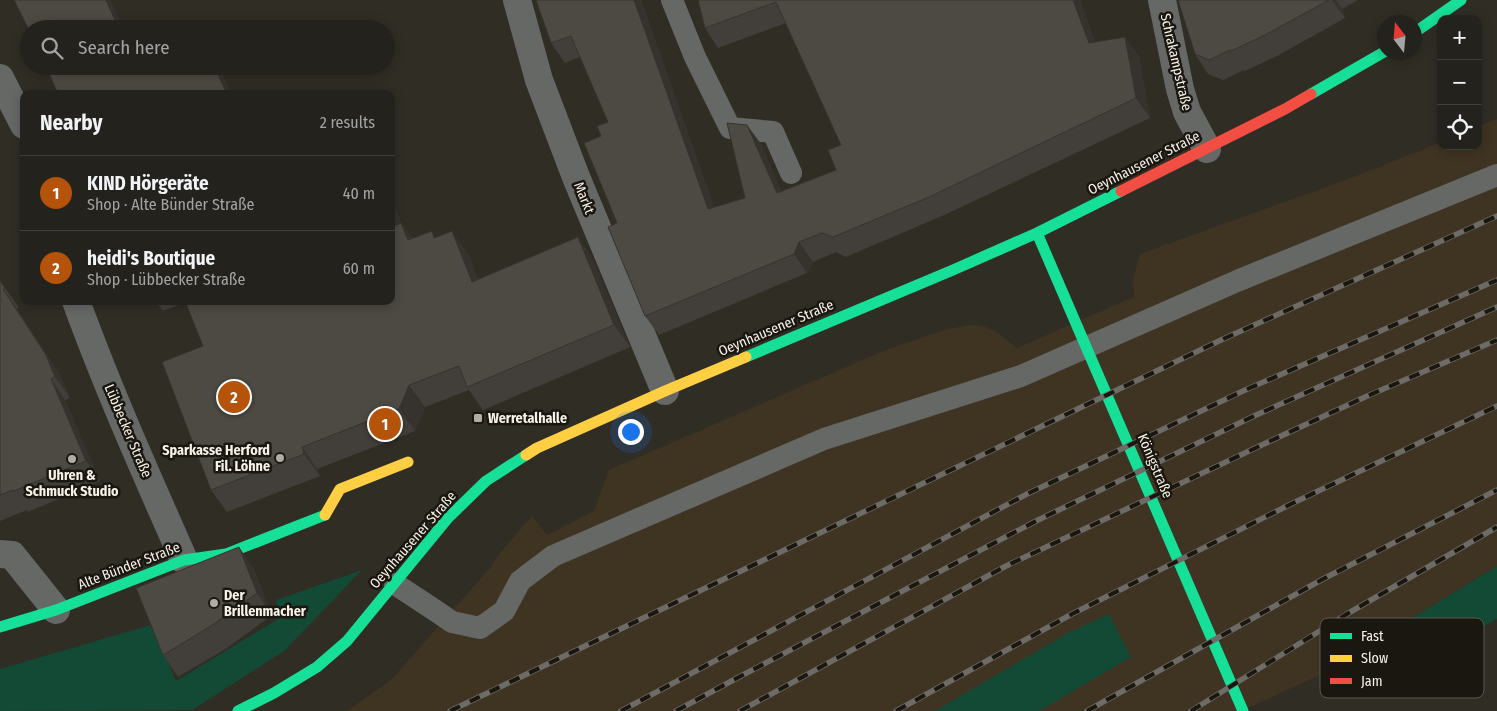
<!DOCTYPE html>
<html lang="en">
<head>
<meta charset="utf-8">
<style>
  body { margin:0; font-family:"Fira Sans Condensed",sans-serif; background:#302f29; color:#f1f3f6 }
  .controls { position:absolute; right:15px; top:15px; display:grid; overflow:hidden; border-radius:10px; box-shadow:0 2px 12px #0003 }
  .controls button { width:45px; height:45px; display:grid; place-items:center; padding:0; border:0; border-bottom:1px solid #413f3b; background:#24221c; color:#f1f3f6; font:25px sans-serif }
  .compass { position:absolute; left:1377px; top:15px; width:45px; height:45px; border-radius:50%; background:#24221c; box-shadow:0 2px 12px #0003; rotate:344deg }
  .you { position:absolute; left:630px; top:431px; width:18px; height:18px; margin:-12px; border:4px solid #fff; border-radius:50%; background:#1a73e8; box-shadow:0 0 0 8px #1a73e833 }
  .badge { display:grid; place-items:center; width:32px; height:32px; border-radius:50%; background:#b45309; color:#fff; font-size:16px; font-weight:700 }
  .pin { position:absolute; translate:-50% -50%; border:2px solid #fff; box-shadow:0 1px 5px #0006 }
  .list { margin:0; padding:0; list-style:none }
  h2 { display:flex; justify-content:space-between; align-items:center; height:65px; margin:0; padding:0 20px; font-size:21px }
  h2 small { font-size:16px; font-weight:400; color:#a3a4a3 }
  .list li { display:grid; grid-template-columns:32px 1fr auto; gap:15px; align-items:center; box-sizing:border-box; height:75px; padding:0 20px; border-top:1px solid #413f3b }
  .list b { display:block; font-size:19px; white-space:nowrap }
  .list p { margin:0; font-size:16px; white-space:nowrap; color:#a3a4a3 }
  .list em { font-size:16px; font-style:normal; color:#a3a4a3 }
  .icon { flex:none; width:28px; height:28px; fill:none; stroke:currentColor; stroke-width:2; stroke-linecap:round; stroke-linejoin:round }
  .map { position:relative; flex:none; width:1497px; height:711px; overflow:hidden }
  .search { position:absolute; background:#24221c; box-shadow:0 2px 12px #0003; left:20px; top:20px; width:375px; height:55px; display:flex; align-items:center; gap:12px; box-sizing:border-box; padding:0 18px; border-radius:28px; color:#a3a4a3; font-size:19px }
  .panel { position:absolute; background:#24221c; box-shadow:0 2px 12px #0003; left:20px; top:90px; width:375px; height:215px; border-radius:10px }
  .map>svg:first-child { display:block }
  .built { fill:#3f3422 }
  .green { fill:#134a35 }
  .lines { fill:none; stroke-linecap:round; stroke-linejoin:round }
  .lane { stroke:#666866; stroke-width:22 }
  .street { stroke:#666866; stroke-width:28 }
  .fast { stroke:#16e098; stroke-width:11 }
  .slow { stroke:#ffcf43; stroke-width:11 }
  .jam { stroke:#f24e42; stroke-width:11 }
  .rail-casing { stroke:#6c6b67; stroke-width:5.5 }
  .rail { stroke:#1a1610; stroke-width:4; stroke-dasharray:11; stroke-linecap:butt }
  .wall { fill:#423f3a }
  .shaded-wall { fill:#36332f }
  .building { fill:#4d4943; stroke:#36332f }
  .poi-dot { fill:#b1ada4; stroke:#1a1610; stroke-width:2 }
  .labels { text-anchor:middle; dominant-baseline:central; stroke-width:5; stroke-linejoin:round; paint-order:stroke }
  .street-label { font-size:14px; fill:#f7f2e9; stroke:#1a1610 }
  .poi-label { font-size:14px; font-weight:bold; fill:#f7f2e9; stroke:#1a1610; text-anchor:start }
  .key { fill:#1a1610; stroke:#5c5851; stroke-width:1 }
  .key-label { font-size:14px; fill:#f7f2e9 }
</style>
</head>
<body>
<div class="map">
<svg width="1497" height="711" viewBox="0 0 1497 711">
  <rect width="100%" height="100%" fill="#302d25"/>
  <path class="built" d="M1497,119V566L1318,676L1241,711H347L391,680L490,568L500,553L532,516L547,535L594,511L609,470L883,351L944,330L971,325L986,327L999,334L1017,348L1134,297L1133,280L1140,254L1351,178L1441,142V146H1478V127Z"/>
  <path class="green" d="M1497,566V619L1353,695L1324,692L1318,676Z
    M362,570L284,651L192,710L0,711V669L151,625L176,681L280,618L276,600Z
    M1109,614L1131,657L1039,711H935L1068,633Z"/>
  <g class="lines">
    <path class="lane" d="M672,0L695,57L730,128L773,132L791,173
      M395,584L436,611L452,622L480,628L504,611L520,581L553,556L824,439L1021,376L1237,281L1497,175"/>
    <path class="street" d="M517,0L539,80L576,177L665,391
      M1162,0L1180,89L1187,112L1207,149
      M0,78L24,125
      M76,301C108,389 146,474 184,560
      M0,554L12,555L56,610"/>
    <path class="fast" d="M1414,33L1461,0
      M1311,94L1384,52
      M1037,233L1243,711
      M746,357L953,270L1037,233L1121,191
      M0,627L56,610L184,560L226,554L325,515
      M238,711L274,693L317,667L347,641L448,518L486,481L526,455"/>
    <path class="slow" d="M526,455L537,448L665,391L746,357
      M325,515L340,489L408,462"/>
    <path class="jam" d="M1121,191L1285,109L1311,94"/>
    <g class="rail-casing">
      <path id="rail" d="M450,711L1221,340L1497,216
        M621,711L1027,494L1243,391L1497,280
        M676,711L739,677L1036,521L1254,416L1497,307
        M740,711L1006,566L1266,443L1365,397L1497,340
        M896,711L1072,614L1293,503L1497,406
        M1087,711L1323,579L1497,490
        M1191,711L1347,614L1497,527"/>
    </g>
    <use href="#rail" class="rail"/>
  </g>
  <path class="wall" d="M536,0H641L714,207L745,198L761,144L781,191L836,170L841,145L786,23L718,48L705,28L698,0H1080L1095,42L1139,56L1150,118L942,216L846,257L836,252L813,262L807,273L659,335L645,316L617,223L601,136L608,122L580,57L565,63L551,43Z
    M1178,0H1358L1342,9L1345,18L1279,55L1245,71L1244,70L1223,80L1208,74L1195,54Z
    M391,198L401,223L412,238L436,237L468,254L478,279L578,237L593,260L630,347L483,410L469,390L425,407L415,431L317,469L320,476L227,512L211,490L203,346L186,302L163,311L155,301H391Z
    M0,280L19,308L17,309L60,375L70,398L65,400L100,481L28,512L27,510L0,521Z
    M254,569L272,615L227,648L178,677L163,655Z"/>
  <path class="shaded-wall" d="M106,0H111L124,29H119Z
    M634,0H641L722,229L708,209Z
    M1073,0H1080L1103,63L1089,43Z
    M1332,0H1336L1342,9L1345,18Z
    M1125,37L1139,56L1150,118L1136,98Z
    M214,66H219L232,94H227Z
    M747,125L761,144L791,213L777,193Z
    M391,198L411,249L395,226L391,216Z
    M401,223L417,245L408,240Z
    M452,231L468,254L488,304L472,282Z
    M578,237L593,260L630,347L614,325Z
    M799,242L813,262L807,273L794,254Z
    M0,280L19,308L0,281Z
    M3,289L17,309L60,375L70,398L55,377Z
    M51,379L65,400L100,481L86,461Z
    M409,385L425,407L415,431L399,409Z
    M302,447L317,469L320,476L304,454Z
    M239,547L254,569L272,615L257,593Z"/>
  <path class="building" d="M14,0H106L119,29H29V30Z
    M536,0H634L708,209L745,198L727,123L747,125L777,193L836,170L828,150L841,145L776,2L705,28L698,0H1073L1089,43L1125,37L1136,98L929,197L833,237L822,233L799,242L794,254L645,316L608,227L617,223L584,143L601,136L597,126L608,122L571,36L551,43Z
    M1178,0H1329L1265,35L1231,51L1230,50L1209,60L1195,54Z
    M46,66H214L227,94H58Z
    M391,216L395,226L401,223L408,240L432,231L434,238L452,231L472,282L578,237L614,325L467,387L459,366L409,385L399,409L302,447L304,454L211,490L162,362L203,346L185,301H391Z
    M0,281L5,288L3,289L46,355L55,377L51,379L86,461L14,491L13,490L0,495Z
    M239,547L257,593L211,626L163,655L136,588Z"/>
  <g class="poi-dot">
    <rect x="473" y="413" width="10" height="10" rx="2.5"/>
    <circle cx="280" cy="458" r="5"/>
    <circle cx="72" cy="459" r="5"/>
    <circle cx="214" cy="603" r="5"/>
  </g>
  <g class="labels">
    <g class="street-label">
      <text transform="translate(1176 62) rotate(77)">Schrakampstraße</text>
      <text transform="translate(1144 163) rotate(-27)">Oeynhausener Straße</text>
      <text transform="translate(584 198) rotate(68)">Markt</text>
      <text transform="translate(776 328) rotate(-23)">Oeynhausener Straße</text>
      <text transform="translate(128 431) rotate(67)">Lübbecker Straße</text>
      <text transform="translate(1155 466) rotate(67)">Königstraße</text>
      <text transform="translate(413 540) rotate(-49)">Oeynhausener Straße</text>
      <text transform="translate(129 566) rotate(-21)">Alte Bünder Straße</text>
    </g>
    <g class="poi-label">
      <text x="488" y="418">Werretalhalle</text>
      <text x="270" y="450" text-anchor="end">Sparkasse Herford<tspan x="270" dy="16">Fil. Löhne</tspan></text>
      <text x="72" y="475" text-anchor="middle">Uhren &amp;<tspan x="72" dy="16">Schmuck Studio</tspan></text>
      <text x="224" y="595">Der<tspan x="224" dy="16">Brillenmacher</tspan></text>
    </g>
  </g>
  <rect x="1320" y="618" width="164" height="80" rx="8" class="key"/>
  <rect x="1330" y="633" width="22" height="6" fill="#16e098"/>
  <rect x="1330" y="655" width="22" height="7" fill="#ffcf43"/>
  <rect x="1330" y="678" width="22" height="6" fill="#f24e42"/>
  <g class="key-label">
    <text x="1361" y="641">Fast</text>
    <text x="1361" y="663">Slow</text>
    <text x="1361" y="686">Jam</text>
  </g>
</svg>
<div class="controls">
<button>+</button>
<button>−</button>
<button><svg class="icon" aria-label="locate" viewBox="0 0 24 24"><circle cx="12" cy="12" r="6"/><path d="M12 2v4M12 18v4M2 12h4M18 12h4"/></svg></button>
</div>
<svg class="compass" viewBox="-18 -18 36 36"><path d="M0-13l5 13h-10z" fill="#e53935"/><path d="M0 13l5-13h-10z" fill="#a3a4a3"/></svg>
<div class="you"></div>
<div class="pin badge" style="left:385px;top:424px">1</div>
<div class="pin badge" style="left:234px;top:397px">2</div>
<div class="search"><svg class="icon" aria-label="search" viewBox="0 0 24 24"><circle cx="10" cy="10" r="6"/><path d="M15 15l6 6"/></svg>Search here</div>
<section class="panel">
<h2>Nearby<small>2 results</small></h2>
<ul class="list">
<li><span class="badge">1</span><div><b>KIND Hörgeräte</b><p>Shop · Alte Bünder Straße</p></div><em>40 m</em></li>
<li><span class="badge">2</span><div><b>heidi's Boutique</b><p>Shop · Lübbecker Straße</p></div><em>60 m</em></li>
</ul>
</section>
</div>
</body>
</html>
